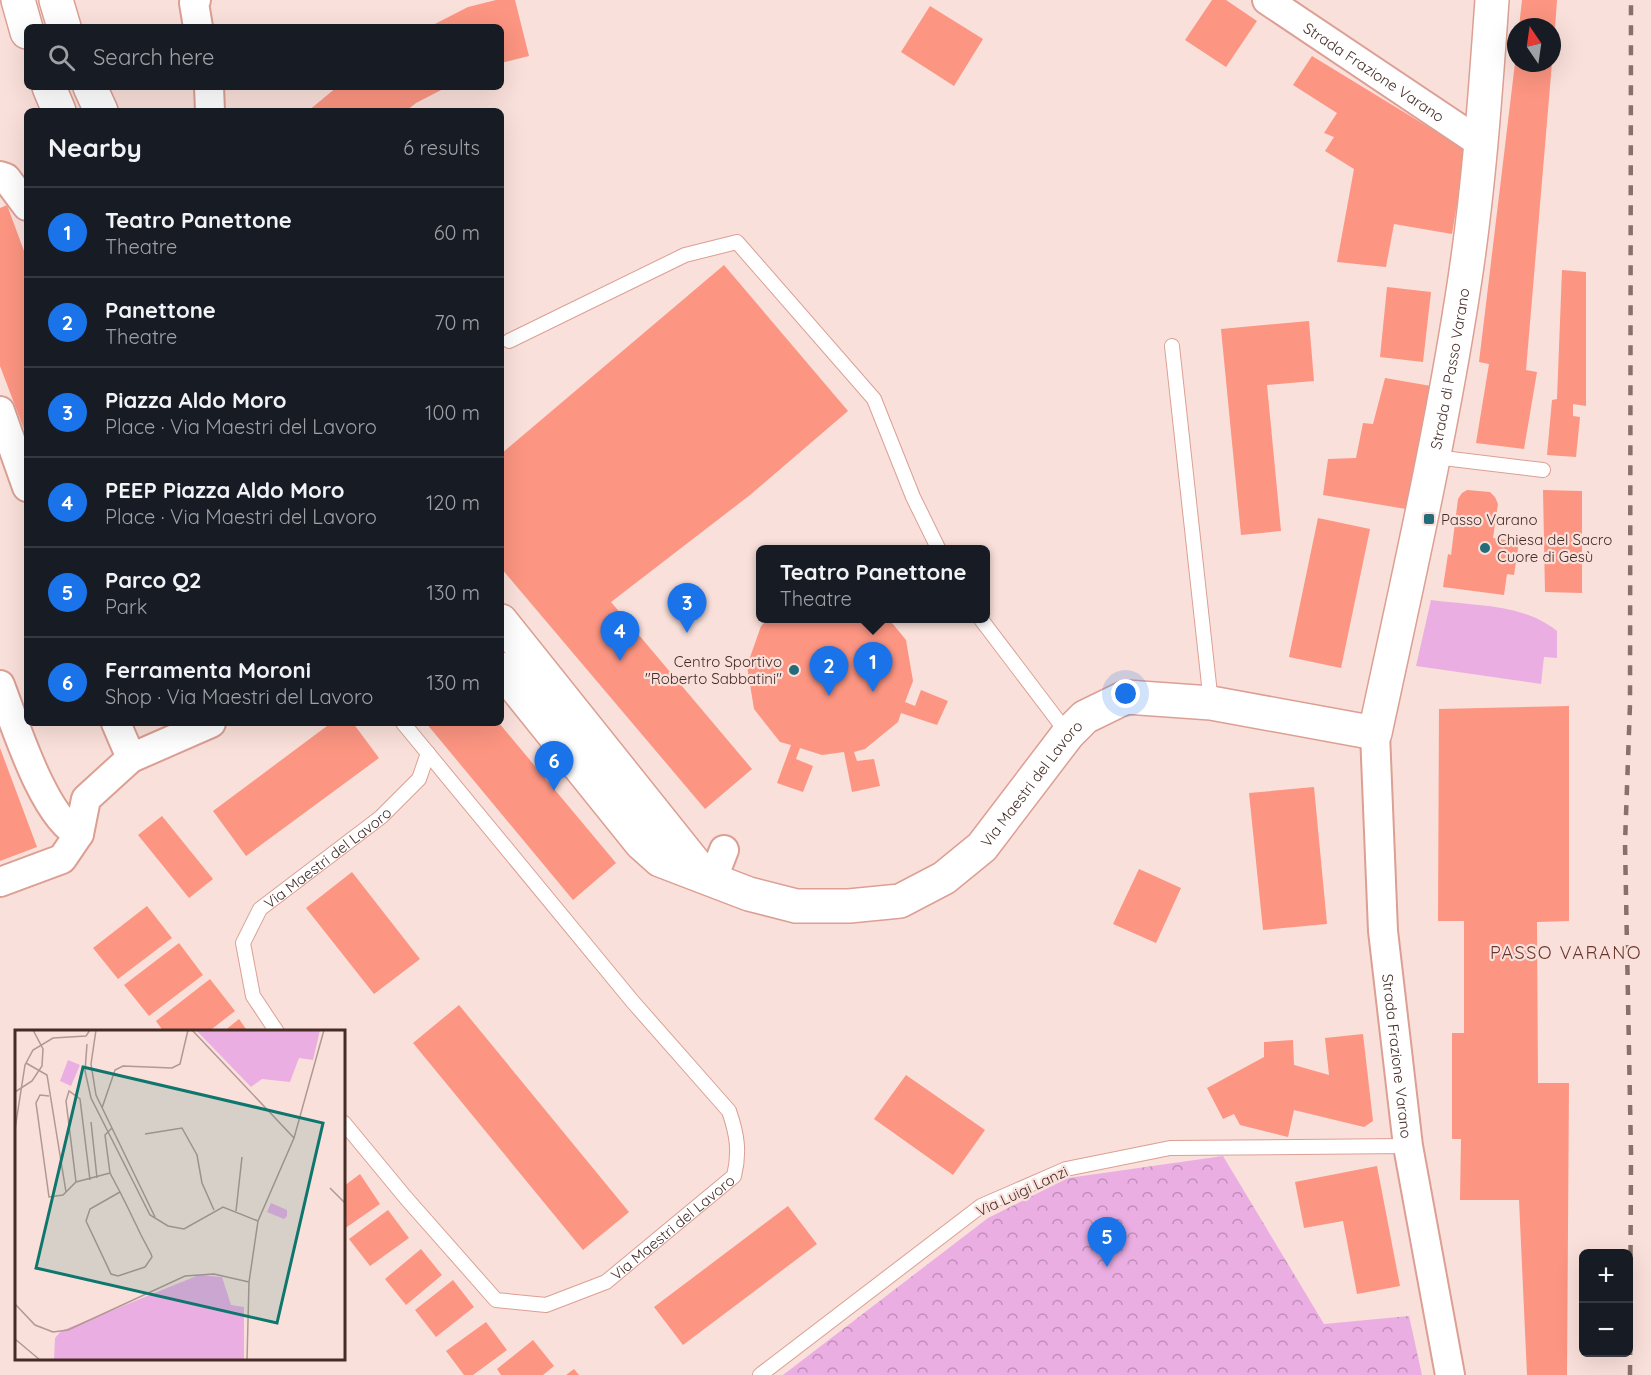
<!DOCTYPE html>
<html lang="en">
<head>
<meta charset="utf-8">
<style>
  body { margin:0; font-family:Quicksand,sans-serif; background:#20242c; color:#f1f3f6 }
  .controls { position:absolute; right:18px; bottom:18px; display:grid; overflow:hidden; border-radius:9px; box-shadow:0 6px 24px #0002 }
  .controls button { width:54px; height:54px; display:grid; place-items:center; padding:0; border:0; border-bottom:2px solid #363941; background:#171b24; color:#f1f3f6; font:30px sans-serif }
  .compass { position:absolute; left:1507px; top:18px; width:54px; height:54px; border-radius:50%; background:#171b24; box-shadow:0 6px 24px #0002; rotate:347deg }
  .you { position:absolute; left:1126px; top:694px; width:21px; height:21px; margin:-15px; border:4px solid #fff; border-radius:50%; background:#1a73e8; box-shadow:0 0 0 9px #1a73e833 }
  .badge { display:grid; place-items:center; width:39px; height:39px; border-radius:50%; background:#1a73e8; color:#fff; font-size:20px; font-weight:700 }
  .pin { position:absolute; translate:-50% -50px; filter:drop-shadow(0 2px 3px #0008) }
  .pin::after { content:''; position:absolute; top:32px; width:21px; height:18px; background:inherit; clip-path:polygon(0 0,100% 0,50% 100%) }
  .popup { position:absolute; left:756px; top:545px; width:234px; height:78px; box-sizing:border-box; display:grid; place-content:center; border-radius:9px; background:#171b24; filter:drop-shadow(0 2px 4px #0005); font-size:20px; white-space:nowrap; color:#9ea1a6 }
  .popup b { font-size:22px; color:#f1f3f6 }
  .popup::after { content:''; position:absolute; left:50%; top:100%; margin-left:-12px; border:12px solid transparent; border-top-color:#171b24 }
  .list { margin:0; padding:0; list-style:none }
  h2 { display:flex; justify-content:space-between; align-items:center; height:78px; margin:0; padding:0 24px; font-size:26px }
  h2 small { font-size:20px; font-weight:400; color:#9ea1a6 }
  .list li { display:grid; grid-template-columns:39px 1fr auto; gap:18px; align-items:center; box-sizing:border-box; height:90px; padding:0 24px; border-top:2px solid #363941 }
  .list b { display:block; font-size:22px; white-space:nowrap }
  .list p { margin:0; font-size:20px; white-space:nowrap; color:#9ea1a6 }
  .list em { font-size:20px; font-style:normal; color:#9ea1a6 }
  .icon { flex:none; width:33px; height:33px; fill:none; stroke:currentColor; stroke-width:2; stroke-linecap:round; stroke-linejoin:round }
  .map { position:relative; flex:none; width:1651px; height:1375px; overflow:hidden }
  .search { position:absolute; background:#171b24; box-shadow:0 6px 24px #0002; left:24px; top:24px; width:480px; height:66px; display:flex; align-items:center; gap:15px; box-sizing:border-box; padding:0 21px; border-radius:9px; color:#9ea1a6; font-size:22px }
  .panel { position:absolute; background:#171b24; box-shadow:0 6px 24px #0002; left:24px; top:108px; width:480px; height:618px; border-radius:9px }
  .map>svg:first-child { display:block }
  .park { fill:url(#park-crowns) }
  .pitch { fill:#ebaee3 }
  .building { fill:#fc9582 }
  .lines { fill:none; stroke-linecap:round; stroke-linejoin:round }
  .lane-casing { stroke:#dc9f93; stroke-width:16 }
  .street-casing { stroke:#dc9f93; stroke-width:32 }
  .secondary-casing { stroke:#dc9f93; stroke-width:36 }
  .lane { stroke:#fff; stroke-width:14 }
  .street { stroke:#fff; stroke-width:28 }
  .secondary { stroke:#fff; stroke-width:33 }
  .rail { stroke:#89706a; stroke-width:4.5; stroke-dasharray:10 10; stroke-linecap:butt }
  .poi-dot { fill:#246c79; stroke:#fae0da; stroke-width:2 }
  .labels { text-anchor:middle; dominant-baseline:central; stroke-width:4.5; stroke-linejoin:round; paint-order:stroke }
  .street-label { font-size:15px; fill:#452c27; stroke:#fae0da }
  .poi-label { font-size:15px; fill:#452c27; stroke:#fae0da; text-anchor:start }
  .quarter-label { font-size:18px; letter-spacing:1.5px; fill:#69352c; stroke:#fae0da }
  .inset-road { fill:none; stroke:#b29892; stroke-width:1.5 }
  .view { fill:#0f766e; fill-opacity:0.15; stroke:#0f766e; stroke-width:3 }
  .inset-edge { fill:none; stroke:#452c27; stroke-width:3 }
</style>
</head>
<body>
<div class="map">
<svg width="1651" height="1375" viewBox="0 0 1651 1375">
  <defs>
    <pattern id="park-crowns" width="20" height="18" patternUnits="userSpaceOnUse" patternTransform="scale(1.5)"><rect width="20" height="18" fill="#ebaee3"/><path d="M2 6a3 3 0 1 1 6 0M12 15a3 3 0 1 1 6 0" fill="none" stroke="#c08eb8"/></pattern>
  </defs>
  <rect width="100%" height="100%" fill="#fae0da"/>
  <path class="park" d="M1223,1156L1324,1324L1409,1316L1422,1375H783L988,1218L1068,1178Z"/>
  <path class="pitch" d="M1431,600C1473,606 1523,603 1557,631V658L1544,657L1541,684L1416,666Z"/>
  <path class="building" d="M496,0H515L529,56L501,63V27H429L468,7Z
    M1212,0H1226L1257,21L1226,67L1185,40Z
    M1522,0H1557L1554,43L1552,27H1519Z
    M930,6L983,39L954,86L901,52Z
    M1312,56L1466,150L1452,234L1394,224L1386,267L1337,262L1354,169L1325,151L1334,137L1324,133L1337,113L1293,85Z
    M1515,63H1552L1526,370L1537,372L1524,449L1476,443L1489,364L1479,362Z
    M337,87H447L416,103L406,111H308Z
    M7,205L27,259V437L0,366V208Z
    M724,265L848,411L750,495L611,602L752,769L705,809L501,568V454Z
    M1562,270L1586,272V406L1573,404V416L1580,417L1576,457L1547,455L1552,400L1557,399Z
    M1387,287L1431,292L1423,362L1380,357Z
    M1309,321L1314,381L1267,385L1281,531L1241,535L1221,329Z
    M1385,378L1431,386L1406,509L1323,495L1328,459L1356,458L1363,423L1373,424Z
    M1467,490L1490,492L1495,497L1498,504L1493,538L1519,542L1514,575L1507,574L1504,595L1443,587L1448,554L1451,555L1458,499L1462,493Z
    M1543,490L1582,491V593L1545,592Z
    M1318,518L1370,529L1341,668L1289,657Z
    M770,618H888L906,640L913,681L905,702L915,706L921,690L948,701L937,725L901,713L898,722L865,749L854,752L857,761L874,759L880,786L852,792L844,752L822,755L800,748L796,759L813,766L803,792L777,783L791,745L780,742L754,709L747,666L761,626Z
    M1569,706V921L1537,922L1538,1083H1569L1567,1375H1527L1519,1200H1460L1461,1139H1452V1033H1464V921H1438L1439,709Z
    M331,723H353L379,758L246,856L213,811Z
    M426,723H499L616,863L573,900Z
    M0,748L37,847L0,861Z
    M1314,787L1327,924L1263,930L1249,793Z
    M162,816L213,879L189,898L138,835Z
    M1139,869L1181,888L1156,943L1113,924Z
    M352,872L420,959L374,994L306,908Z
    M147,906L172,938L118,979L93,948Z
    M179,943L203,975L149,1016L124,985Z
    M210,979L235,1011L208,1032H164L156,1021Z
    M459,1005L629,1212L583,1250L413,1043Z
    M239,1019L248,1032H223Z
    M1363,1034L1373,1121L1364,1127L1294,1110L1288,1137L1240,1125L1234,1114L1223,1119L1207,1088L1264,1057V1042L1293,1040L1294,1065L1329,1075L1325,1038Z
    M906,1075L985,1130L953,1175L874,1119Z
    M1377,1166L1400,1286L1357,1294L1343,1221L1304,1228L1295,1182Z
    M360,1174L380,1204L344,1229V1186Z
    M788,1206L817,1244L683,1345L654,1307Z
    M388,1210L409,1238L370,1266L349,1239Z
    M421,1249L442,1275L406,1305L385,1279Z
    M453,1280L474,1307L436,1337L415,1310Z
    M486,1322L507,1350L473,1375H464L446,1351Z
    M533,1340L554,1366L543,1375H501L497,1369Z
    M574,1369L579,1375H566Z"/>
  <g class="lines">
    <g class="lane-casing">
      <g id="lane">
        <path d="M509,341L685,255L737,242L874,399L913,497L939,550"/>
        <path d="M1172,346L1211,703"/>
        <path d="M1435,457L1543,470"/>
        <path d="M980,618L1068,734"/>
        <path id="s1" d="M277,1032L253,996L243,943L260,909L381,817L419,779L428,753"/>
        <path id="s2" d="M344,1123L406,1198L496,1300L546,1305L606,1282L734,1176C740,1152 737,1134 729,1111L633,1002L403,723"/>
        <path d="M760,1375L981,1206L1066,1169L1170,1148L1408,1146"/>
      </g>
    </g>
    <g class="street-casing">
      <g id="street">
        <path d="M196,0L194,3L198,27"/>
        <path id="s3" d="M1267,0L1482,144"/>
        <path d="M209,87L210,111"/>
        <path d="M0,176L6,178L27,206"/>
        <path d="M0,411L27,487"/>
        <path d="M0,685C14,721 44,819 79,834"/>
        <path d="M116,723L131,758"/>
        <path id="s4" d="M1375,733L1383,931L1408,1146L1450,1375"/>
        <path d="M713,878L724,850"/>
        <path d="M0,882L62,859L79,834L86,799L131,758L211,723"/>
      </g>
    </g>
    <g class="secondary-casing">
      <g id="secondary">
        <path d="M18,0L27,32"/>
        <path d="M56,0L64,27"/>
        <path d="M49,87L59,111"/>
        <path d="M90,87L101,111"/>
        <path d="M501,621L704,875"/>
        <path id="s5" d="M501,669L641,843L660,860L749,894L796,906H849L900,901L944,878L982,847L1068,734L1085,717L1126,697L1211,703L1375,733C1406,588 1439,444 1462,298C1478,199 1485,100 1492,0"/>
      </g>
    </g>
    <use href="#lane" class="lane"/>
    <use href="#street" class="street"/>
    <use href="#secondary" class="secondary"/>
    <path class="rail" d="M1630,1375L1631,1153L1625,843L1630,704L1631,0"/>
  </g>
  <g class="poi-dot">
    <rect x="1423" y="513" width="12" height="12" rx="3"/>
    <circle cx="1485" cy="548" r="6"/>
    <circle cx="794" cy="670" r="6"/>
  </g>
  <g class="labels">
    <g class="street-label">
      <text stroke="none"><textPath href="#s3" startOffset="129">Strada Frazione Varano</textPath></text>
      <text stroke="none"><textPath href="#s5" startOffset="1431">Strada di Passo Varano</textPath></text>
      <text stroke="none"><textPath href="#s5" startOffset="676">Via Maestri del Lavoro</textPath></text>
      <text stroke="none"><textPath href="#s1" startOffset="220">Via Maestri del Lavoro</textPath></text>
      <text stroke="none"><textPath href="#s4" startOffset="324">Strada Frazione Varano</textPath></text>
      <text transform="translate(1022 1191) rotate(-25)">Via Luigi Lanzi</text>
      <text stroke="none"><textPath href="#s2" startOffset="434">Via Maestri del Lavoro</textPath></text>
    </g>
    <g class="poi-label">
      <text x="1441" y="519">Passo Varano</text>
      <text x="1497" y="539">Chiesa del Sacro<tspan x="1497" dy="17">Cuore di Gesù</tspan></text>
      <text x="782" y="661" text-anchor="end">Centro Sportivo<tspan x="782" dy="17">"Roberto Sabbatini"</tspan></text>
    </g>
    <g class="quarter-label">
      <text x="1566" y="952">PASSO VARANO</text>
    </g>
  </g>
  <g transform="translate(15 1030)">
    <rect width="330" height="330" fill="#fae0da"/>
    <path d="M181,0H305L298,30L284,28L275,52L247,49L236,57ZM184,245L207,247L216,275L229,277V330H39L40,308L46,301Z" fill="#ebaee3"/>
    <path d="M53,30L65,35L56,56L45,51ZM256,173L272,180V186L269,189L252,182Z" fill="#ebaee3"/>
    <path class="inset-road" d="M81,0L76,34L81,65L140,187M177,0L279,108M72,14L70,41L76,68L135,185L153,196L169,199L208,177L243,191M11,33L32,45L51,162M0,62L17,51L27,36L28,19L18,0M34,66L25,65L21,73L34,167L48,165L61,152L95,143M87,78L100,40L108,36L157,38L165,34L173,0M76,92L82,148M97,98L90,105L95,143L105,162L113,178L126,205L136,224L137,227L130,237L103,246L96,244L71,191L75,179L105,162M0,99L10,35L18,20L38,8L71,6L75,0M130,104L167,98L182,125L187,153L199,180M61,152L51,71L54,61L65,69L75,150M315,158L330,173M221,181L227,127M0,274L20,295L38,302L53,300L170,246L199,244L234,252M0,309L25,330M232,330L234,252L243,191L279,108L309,0"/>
    <path class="view" d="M68,37L308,93L262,293L21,238Z"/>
    <rect width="330" height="330" class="inset-edge"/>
  </g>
</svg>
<div class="controls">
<button>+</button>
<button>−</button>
</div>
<svg class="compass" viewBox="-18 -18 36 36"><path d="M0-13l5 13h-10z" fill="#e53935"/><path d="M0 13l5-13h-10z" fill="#9ea1a6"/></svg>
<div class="you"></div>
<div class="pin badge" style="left:873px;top:692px">1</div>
<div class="popup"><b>Teatro Panettone</b>Theatre</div>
<div class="pin badge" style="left:829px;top:696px">2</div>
<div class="pin badge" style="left:687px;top:633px">3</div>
<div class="pin badge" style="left:620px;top:661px">4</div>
<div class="pin badge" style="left:1107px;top:1267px">5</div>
<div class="pin badge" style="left:554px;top:791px">6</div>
<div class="search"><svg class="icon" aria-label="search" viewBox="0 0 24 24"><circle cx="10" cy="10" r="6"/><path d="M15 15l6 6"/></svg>Search here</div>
<section class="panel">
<h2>Nearby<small>6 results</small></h2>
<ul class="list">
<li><span class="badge">1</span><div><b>Teatro Panettone</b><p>Theatre</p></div><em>60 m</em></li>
<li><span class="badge">2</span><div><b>Panettone</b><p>Theatre</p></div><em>70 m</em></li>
<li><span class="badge">3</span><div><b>Piazza Aldo Moro</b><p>Place · Via Maestri del Lavoro</p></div><em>100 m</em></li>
<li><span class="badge">4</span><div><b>PEEP Piazza Aldo Moro</b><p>Place · Via Maestri del Lavoro</p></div><em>120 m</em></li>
<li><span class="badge">5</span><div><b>Parco Q2</b><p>Park</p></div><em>130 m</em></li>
<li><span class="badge">6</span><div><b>Ferramenta Moroni</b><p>Shop · Via Maestri del Lavoro</p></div><em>130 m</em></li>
</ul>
</section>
</div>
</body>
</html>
